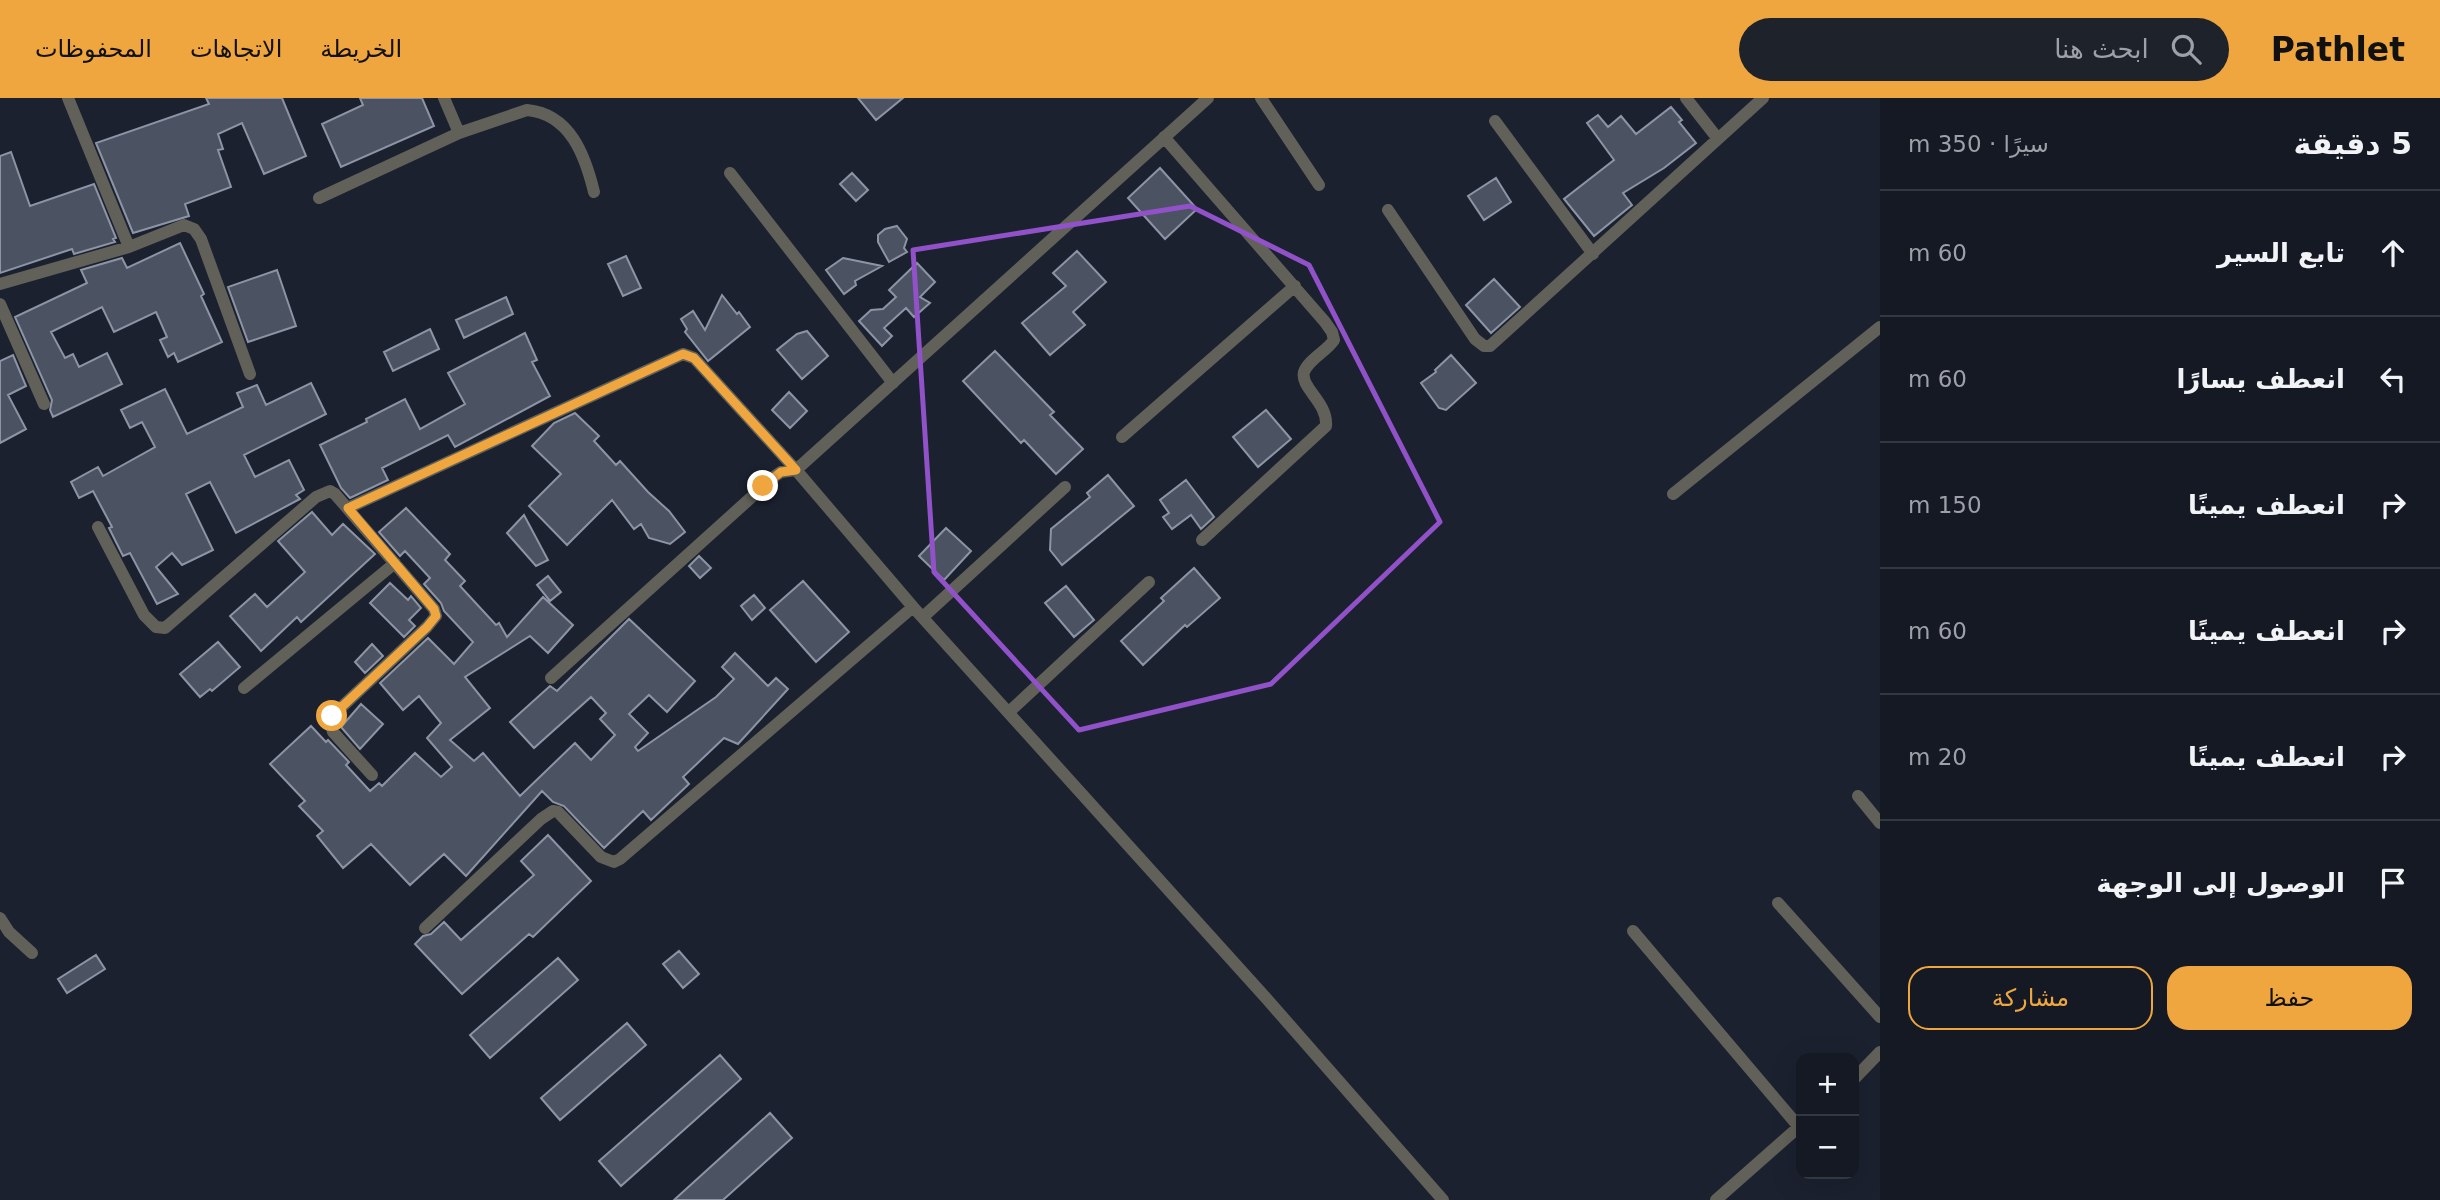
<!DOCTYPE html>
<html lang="ar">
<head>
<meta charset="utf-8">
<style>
  body { margin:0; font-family:"DejaVu Sans","Noto Sans Arabic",sans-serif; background:#1d222b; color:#f1f3f6; direction:rtl }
  .controls { position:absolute; right:21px; bottom:21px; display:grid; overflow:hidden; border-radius:14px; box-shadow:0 7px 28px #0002 }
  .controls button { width:63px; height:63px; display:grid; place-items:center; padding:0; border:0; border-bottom:2px solid #333841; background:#141923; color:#f1f3f6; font:35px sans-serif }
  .stop { position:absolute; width:21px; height:21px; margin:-16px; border:5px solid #f0a63f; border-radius:50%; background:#fff }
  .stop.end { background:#f0a63f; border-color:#fff; box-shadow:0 2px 7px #0008 }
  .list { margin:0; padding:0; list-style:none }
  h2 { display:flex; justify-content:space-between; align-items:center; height:91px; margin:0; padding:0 28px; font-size:30px }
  h2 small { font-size:23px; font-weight:400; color:#9da0a6 }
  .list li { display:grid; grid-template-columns:46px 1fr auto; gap:21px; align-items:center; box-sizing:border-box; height:126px; padding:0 28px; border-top:2px solid #333841 }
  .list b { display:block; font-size:26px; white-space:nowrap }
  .list em { font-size:23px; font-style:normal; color:#9da0a6 }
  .actions { display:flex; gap:14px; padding:21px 28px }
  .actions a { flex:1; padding:16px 0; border:2px solid #f0a63f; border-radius:21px; text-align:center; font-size:24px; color:#f0a63f }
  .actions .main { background:#f0a63f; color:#111 }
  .icon { flex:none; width:38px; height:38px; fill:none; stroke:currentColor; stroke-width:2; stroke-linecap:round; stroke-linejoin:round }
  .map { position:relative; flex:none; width:1880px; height:1102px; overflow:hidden; direction:ltr }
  header { display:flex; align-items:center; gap:42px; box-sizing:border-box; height:98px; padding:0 35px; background:#f0a63f; color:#111 }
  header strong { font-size:33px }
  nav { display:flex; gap:38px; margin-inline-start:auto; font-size:24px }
  .search { width:490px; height:63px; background:#1d222b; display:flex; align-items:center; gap:18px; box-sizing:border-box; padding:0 24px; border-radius:38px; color:#9da0a6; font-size:26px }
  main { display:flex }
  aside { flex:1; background:#141923 }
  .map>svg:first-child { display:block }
  .building { fill:#4b5261; stroke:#8c94a5; stroke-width:2 }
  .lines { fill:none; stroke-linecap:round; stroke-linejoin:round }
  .minor { stroke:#616159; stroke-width:12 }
  .route { stroke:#f0a63f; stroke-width:9 }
  .marked { fill:none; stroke:#9051c9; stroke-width:5; stroke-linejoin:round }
</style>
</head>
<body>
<header>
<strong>Pathlet</strong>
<div class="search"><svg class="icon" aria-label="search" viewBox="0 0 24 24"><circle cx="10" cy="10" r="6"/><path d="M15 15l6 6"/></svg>ابحث هنا</div>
<nav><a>الخريطة</a><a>الاتجاهات</a><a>المحفوظات</a></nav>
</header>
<main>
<aside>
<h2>5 دقيقة<small>سيرًا · 350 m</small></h2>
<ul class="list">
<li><svg class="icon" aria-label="ahead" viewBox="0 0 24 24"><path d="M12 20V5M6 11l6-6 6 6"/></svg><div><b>تابع السير</b></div><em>60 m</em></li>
<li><svg class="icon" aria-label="left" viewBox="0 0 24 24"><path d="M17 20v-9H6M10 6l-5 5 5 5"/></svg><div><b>انعطف يسارًا</b></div><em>60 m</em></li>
<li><svg class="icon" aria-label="right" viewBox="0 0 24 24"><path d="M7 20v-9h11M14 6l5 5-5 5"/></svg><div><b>انعطف يمينًا</b></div><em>150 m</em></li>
<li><svg class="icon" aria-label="right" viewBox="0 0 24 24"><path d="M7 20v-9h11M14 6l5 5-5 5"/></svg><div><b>انعطف يمينًا</b></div><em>60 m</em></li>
<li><svg class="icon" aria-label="right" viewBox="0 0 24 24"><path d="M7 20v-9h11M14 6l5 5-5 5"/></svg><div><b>انعطف يمينًا</b></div><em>20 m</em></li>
<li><svg class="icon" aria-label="arrive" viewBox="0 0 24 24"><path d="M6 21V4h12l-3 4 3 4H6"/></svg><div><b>الوصول إلى الوجهة</b></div></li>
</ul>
<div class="actions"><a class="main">حفظ</a><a>مشاركة</a></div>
</aside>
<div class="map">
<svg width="1880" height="1102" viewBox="0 0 1880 1102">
  <rect width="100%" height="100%" fill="#1b212f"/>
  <path class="building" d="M206,0H282L306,58L264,76L242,25L218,36L223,51L218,52L231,89L185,106L189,118L133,135L96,45L209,6Z
    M360,0H422L434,28L341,69L322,26L363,7Z
    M858,0H903L876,22Z
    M1671,9L1682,22L1679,24L1696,45L1664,70L1623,95L1632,107L1594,138L1564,101L1614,62L1587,25L1598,17L1608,29L1621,18L1636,36Z
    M11,54L30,108L94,86L116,140L113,141L115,144L74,156L72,151L0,175V58Z
    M1160,70L1197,111L1165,141L1128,100Z
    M852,75L868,92L856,103L840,86Z
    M1496,80L1511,104L1484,122L1468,98Z
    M897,128L907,141L904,150L907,154L889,164L878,144V137L885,131Z
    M180,145L204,196L201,198L222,244L178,264L174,255L168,259L160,242L167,239L156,214L114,234L102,209L51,234L65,260L73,256L79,269L107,255L122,286L53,319L50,312L52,302L15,219L87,185L81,172L122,160L127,170Z
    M1077,153L1106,184L1073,214L1085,227L1050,257L1022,225L1066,188L1053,175Z
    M626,158L641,190L623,198L608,166Z
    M843,160L882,168L855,183L856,187L844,196L826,172Z
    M917,165L935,184L920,199L930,205L914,219L906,210L884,230L892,238L882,248L859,223L871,212L883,211L896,199L889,192Z
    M277,172L296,228L248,244L228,189Z
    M1494,181L1520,209L1491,235L1466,207Z
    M722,197L737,216L739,214L750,229L708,263L685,234L687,231L681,221L693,213L705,232Z
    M506,199L513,216L464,240L456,222Z
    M430,231L439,251L393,273L384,254Z
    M807,233L828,258L802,281L777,252L797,236Z
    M525,235L537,262L532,264L550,298L455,349L448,337L382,370L388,382L350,400L341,390L320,347L367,324L366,321L405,301L420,331L465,306L448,275Z
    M995,253L1054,314L1050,317L1083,351L1056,376L1024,342L1021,345L963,283Z
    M13,257L26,288L8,297L26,331L0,345V263Z
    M1451,257L1476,285L1446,312L1439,310L1421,285L1436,274L1435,272Z
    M311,285L326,316L244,357L255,379L289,362L304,392L296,397L300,401L236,435L210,384L186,396L213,452L182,467L172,455L156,469L178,496L157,506L130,455L123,458L109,430L112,429L93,393L79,400L71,384L98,369L103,378L155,349L142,324L130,330L121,312L165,291L187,336L243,309L237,295L257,287L266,307Z
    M789,294L807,313L790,330L772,312Z
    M1266,312L1291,341L1258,369L1233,339Z
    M575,315L599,338L594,343L616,367L620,363L648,394L669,413L685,434L670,446L649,440L641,426L634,431L612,402L567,447L529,408L561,376L532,348L554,325Z
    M1108,377L1134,408L1062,467L1050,452L1051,431L1090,399L1087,395Z
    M1186,382L1214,419L1201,431L1191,417L1172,431L1163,419L1169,415L1160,402Z
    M406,410L450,456L445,462L465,483L460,488L496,527L499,525L507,539L543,499L573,527L548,555L530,538L465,579L490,610L450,642L474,663L483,655L520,698L575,645L591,662L615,637L600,621L606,615L591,599L534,650L510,624L550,588L557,593L629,521L695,583L667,614L649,597L629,616L648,635L635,649L638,653L716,599L734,581L722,569L735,555L768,588L776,580L788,591L738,646L724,640L683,679L689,686L651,722L643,713L604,750L564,708L553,704L542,693L466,778L444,756L410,787L371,746L343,770L317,738L323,733L299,708L305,703L270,666L311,628L326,644L328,642L349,664L346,667L370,693L379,685L382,688L415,655L441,679L452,669L427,640L441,625L419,598L403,612L380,585L428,540L454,566L473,544L444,513L441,505L424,486L430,480L405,453L400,458L379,434Z
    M312,414L332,437L343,426L375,456L301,524L297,519L261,553L230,518L255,496L267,509L305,474L278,443Z
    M524,417L548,462L536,468L507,435Z
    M946,430L971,453L944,482L919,458Z
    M699,458L711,470L700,480L689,468Z
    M1194,470L1220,500L1187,529L1185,527L1143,567L1121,543L1164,503L1161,500Z
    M548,478L561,494L550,503L537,487Z
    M803,483L849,534L816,564L770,512Z
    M390,485L408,502L411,498L421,510L409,522L415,528L404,539L370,505Z
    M1066,488L1094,522L1074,539L1045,505Z
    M754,497L765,510L752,522L741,508Z
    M218,544L240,569L212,593L210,591L200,599L180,576Z
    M372,546L383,558L365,575L355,564Z
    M361,606L383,626L360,651L341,629Z
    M548,737L591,783L533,839L529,836L462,896L415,846L423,838L431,836L444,824L461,842L534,777L521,763Z
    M679,853L699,876L683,890L663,866Z
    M96,857L105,871L67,895L58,881Z
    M558,860L578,882L490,960L470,937Z
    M627,925L646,947L560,1022L541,1000Z
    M720,957L741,981L621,1088L599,1063Z
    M770,1015L792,1040L723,1102H674Z"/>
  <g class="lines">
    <path class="minor" d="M68,0L129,149
      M444,0L459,35
      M1261,0L1319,87
      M1686,0L1718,41
      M1495,23L1593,156
      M1164,39L1325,224L1332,234L1334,242C1327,253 1308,262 1304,274C1300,290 1328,304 1326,328L1202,442
      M730,75L893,285
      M319,100L459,35L527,12C570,16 585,57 594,94
      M1388,112L1475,241L1484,248H1490L1763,0
      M0,186L129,149L184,127L194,131L201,141L250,276
      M0,206L44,306
      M1122,339L1295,188
      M1673,396L1880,229
      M348,410L683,256L694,260L796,372L913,509L1266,900L1443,1102
      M98,429L144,517L156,529L165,530L316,399L330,393L335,396L434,511L436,518L427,529L332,618L330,623L333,634L372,677
      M923,519L1065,389
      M551,580L775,378L781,374L796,372L1208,0
      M244,590L395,465
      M1009,614L1149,484
      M1858,698L1880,725
      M1778,805L1880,919
      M0,820L9,834L32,855
      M425,830L541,721L553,713L558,714L601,759L614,764L620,761L913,509
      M1633,833L1799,1029
      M1854,981L1880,954
      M1716,1102L1801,1027"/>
  </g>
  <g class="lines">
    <path class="route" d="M332,618L427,529L436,518L434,511L348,410L683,256L694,260L796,372L781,374L763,388"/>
  </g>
  <path class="marked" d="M1190,108L1309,167L1440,424L1271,586L1079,632L934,474L913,152Z"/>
</svg>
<div class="controls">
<button>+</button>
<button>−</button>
</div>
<div class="stop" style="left:332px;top:618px"></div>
<div class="stop end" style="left:763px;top:388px"></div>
</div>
</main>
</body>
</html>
